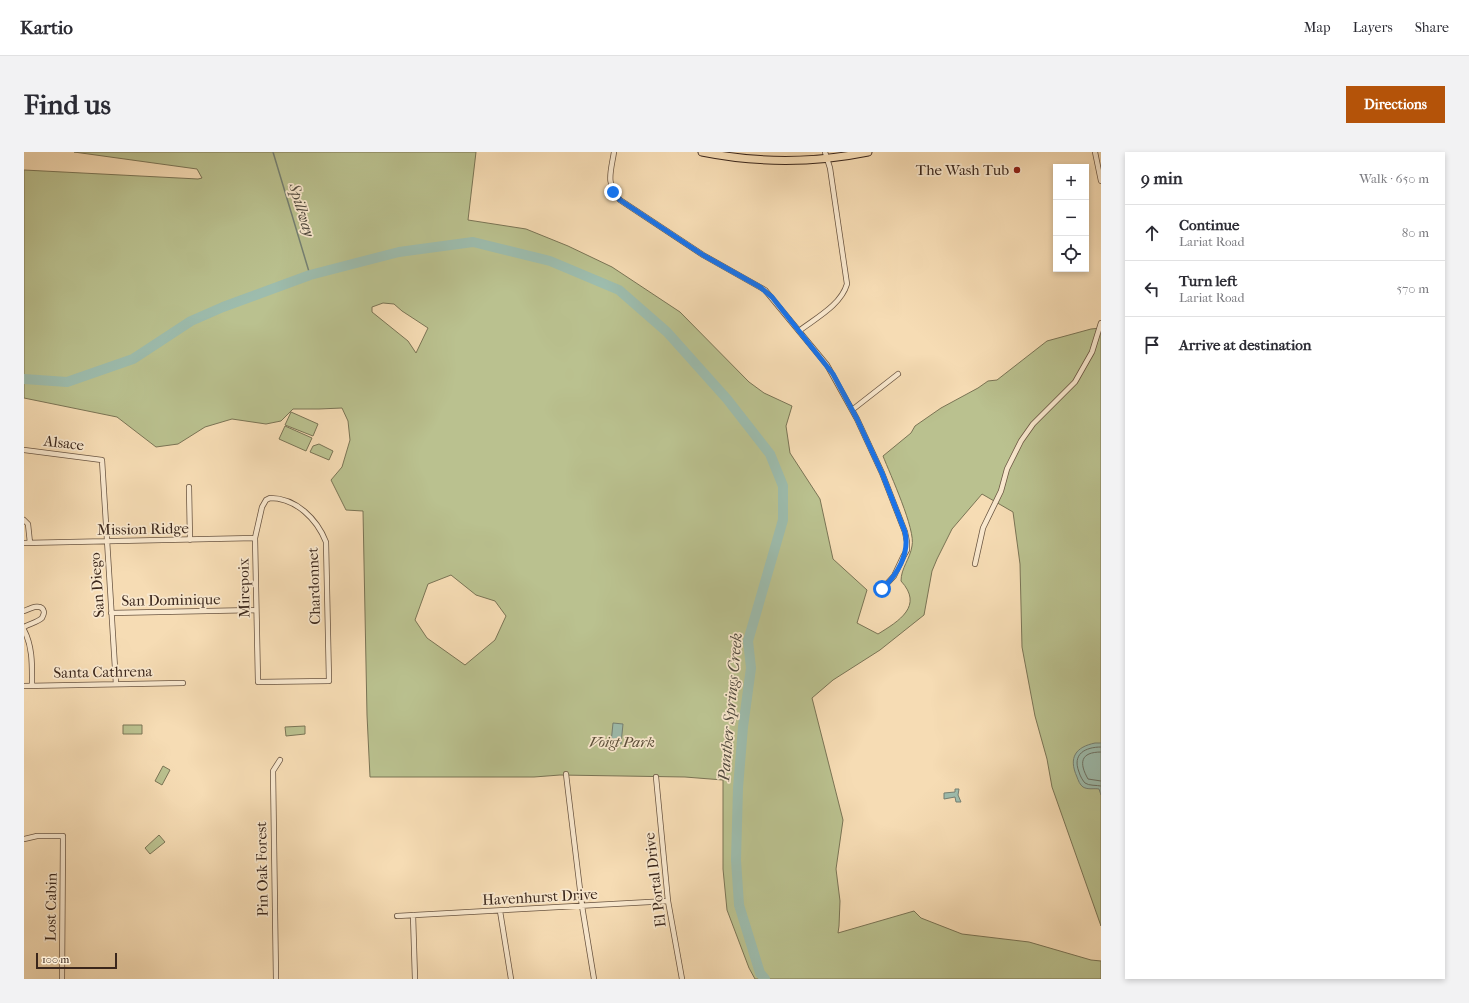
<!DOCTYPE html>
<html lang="en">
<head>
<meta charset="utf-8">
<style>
  body { margin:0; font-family:"IM FELL French Canon",serif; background:#f2f2f3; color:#2b2b33 }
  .controls { position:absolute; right:12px; top:12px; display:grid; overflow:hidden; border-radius:0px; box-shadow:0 2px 6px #0003 }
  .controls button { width:36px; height:36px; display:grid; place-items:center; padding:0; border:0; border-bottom:1px solid #e1e1e2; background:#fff; color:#2b2b33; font:20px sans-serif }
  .scale { position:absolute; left:12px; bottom:10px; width:81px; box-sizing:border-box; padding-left:4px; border:2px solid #3a261b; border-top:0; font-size:11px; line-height:14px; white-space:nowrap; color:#3a261b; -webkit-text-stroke:3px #f9e8ce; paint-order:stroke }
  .stop { position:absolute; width:12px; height:12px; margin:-9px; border:3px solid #1a73e8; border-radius:50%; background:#fff }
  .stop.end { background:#1a73e8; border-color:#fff; box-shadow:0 1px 4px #0008 }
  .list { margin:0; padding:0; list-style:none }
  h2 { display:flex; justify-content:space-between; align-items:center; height:52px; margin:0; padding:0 16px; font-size:17px }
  h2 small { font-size:13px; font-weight:400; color:#7c7c81 }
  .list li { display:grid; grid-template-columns:26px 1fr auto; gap:12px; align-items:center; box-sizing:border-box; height:56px; padding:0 16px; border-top:1px solid #e1e1e2 }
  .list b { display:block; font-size:15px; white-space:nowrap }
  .list p { margin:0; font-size:13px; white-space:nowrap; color:#7c7c81 }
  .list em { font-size:13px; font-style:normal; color:#7c7c81 }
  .icon { flex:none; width:22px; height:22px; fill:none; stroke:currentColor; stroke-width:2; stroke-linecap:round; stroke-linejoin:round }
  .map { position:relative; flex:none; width:1077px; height:827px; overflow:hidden; border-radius:0px }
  header { display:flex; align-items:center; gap:24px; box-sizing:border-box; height:56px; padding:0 20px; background:#fff; border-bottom:1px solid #e1e1e2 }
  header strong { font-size:19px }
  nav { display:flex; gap:22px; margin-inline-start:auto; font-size:14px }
  .intro { display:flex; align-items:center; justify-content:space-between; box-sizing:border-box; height:96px; padding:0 24px }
  h1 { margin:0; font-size:28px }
  .button { padding:10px 18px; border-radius:0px; background:#b45309; color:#fff; font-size:14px; font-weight:700 }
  main { display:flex; gap:24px; padding:0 24px }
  aside { flex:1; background:#fff; border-radius:0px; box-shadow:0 2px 6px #0003 }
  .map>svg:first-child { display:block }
  .green { fill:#bac18f; stroke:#7a7455; fill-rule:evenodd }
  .water { fill:#9dbcad; stroke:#758073 }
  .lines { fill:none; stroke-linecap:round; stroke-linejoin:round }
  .shore { stroke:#6c7164; stroke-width:1 }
  .stream { stroke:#758073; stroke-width:1.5 }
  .river { stroke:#9dbcad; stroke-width:10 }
  .street-casing { stroke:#695441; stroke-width:6 }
  .primary-casing { stroke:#3a261b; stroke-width:9 }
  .street { stroke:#f9e8ce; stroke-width:4.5 }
  .primary { stroke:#f6dcb4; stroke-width:7 }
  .route { stroke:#1a73e8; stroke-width:5 }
  .poi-dot { fill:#8f2418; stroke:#f9e8ce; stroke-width:1.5 }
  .labels { text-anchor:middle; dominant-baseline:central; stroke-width:3.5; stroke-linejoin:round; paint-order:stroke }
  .poi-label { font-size:15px; fill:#3a261b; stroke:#f9e8ce; text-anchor:end }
  .street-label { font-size:15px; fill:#3a261b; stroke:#f9e8ce }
  .park-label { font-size:15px; font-style:italic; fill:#5a4d38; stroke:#f9e8ce }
  .water-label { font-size:16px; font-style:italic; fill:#534c40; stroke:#f9e8ce }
</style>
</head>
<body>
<header>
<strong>Kartio</strong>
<nav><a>Map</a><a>Layers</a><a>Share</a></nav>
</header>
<div class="intro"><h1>Find us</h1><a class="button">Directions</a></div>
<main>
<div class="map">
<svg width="1077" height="827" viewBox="0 0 1077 827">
  <rect width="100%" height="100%" fill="#f6dcb4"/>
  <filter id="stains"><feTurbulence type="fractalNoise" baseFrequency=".005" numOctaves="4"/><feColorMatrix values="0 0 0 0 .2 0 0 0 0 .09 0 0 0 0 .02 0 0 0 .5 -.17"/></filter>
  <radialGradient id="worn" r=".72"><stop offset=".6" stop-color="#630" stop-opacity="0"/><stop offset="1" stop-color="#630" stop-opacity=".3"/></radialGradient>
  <path class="green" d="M50,0H452L444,68L502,77L544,94L588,115L656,160L725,230L740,241L768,254L762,274L766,301L796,347L809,407L843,438L833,471L854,482C875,469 900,454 877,429C877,416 886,407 888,394C892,378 866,322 859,304L887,281L891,274L917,256L954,236L964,229L973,228L1023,189L1067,177L1077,176V774L1028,635L1023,607L1011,564L998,495L996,412L989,360L958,342L928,377L913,407L908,419L900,463L856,498L809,528L788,546L819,668L812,717L816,749L815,774L814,781L890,759L897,766L938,782L1005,790L1067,808L1077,809V827H731L725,816L703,758L699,717V628L661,625L536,623L510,625H346L343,563L339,359L322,358L307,328L318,315L326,288L324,269L318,256L295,257H269L257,269L242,272L208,267L181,275L154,292L132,295L93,265L0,246V18L174,27L178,26L173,17ZM359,151L370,152L378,159L404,176L392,201L384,189L348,160V155ZM427,423L452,443L471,449L482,464L471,488L441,513L403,486L391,468L404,432Z
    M267,260L294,272L289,284L261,273Z
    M261,274L288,286L282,299L255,287Z
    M295,292L309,299L305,308L286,300L289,294Z
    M99,573H118V582H99Z
    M281,574V582L262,584L261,575Z
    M139,614L146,618L138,633L131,629Z
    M135,683L141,690L126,702L121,696Z"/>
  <path class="water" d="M589,571L599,572L597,592L587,591Z
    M1071,591H1077V643L1075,637C1070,636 1064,638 1059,635C1056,633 1054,628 1053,625C1044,605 1052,595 1071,591Z
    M931,637H935L934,643L937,650H932L931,645L920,647V641L931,640Z"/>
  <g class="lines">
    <path class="shore" d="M1077,595C1061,595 1048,602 1055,620C1056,624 1059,629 1061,631C1065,634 1073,633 1077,634
      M1077,600C1056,600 1055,611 1064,627L1077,629"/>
    <path class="stream" d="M249,0L286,123"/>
    <path class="river" d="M0,227L43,230L109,207L167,169L199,155L286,123L375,100L449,90L526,109L595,138L643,180L703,247L746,302L759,334V368L724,489L727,516L719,575L714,636L712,708L715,753L736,821L741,827"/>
    <g class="street-casing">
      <path id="street" d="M590,0C587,20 581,31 596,48L679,103L741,138L803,213L833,267L858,321L881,380L883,390V398L879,405L870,424L858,437
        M1071,0L1077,29
        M775,179C792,166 817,153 823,132L806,16L801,0
        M828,258L874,222
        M0,298L78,308L92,532
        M165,335L166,388
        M246,346C272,346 293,367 302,390L305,529L234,530L231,386L238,355L242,348Z
        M0,368L4,372L6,391
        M0,391L231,386
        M951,412L959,376L977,339L983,317L997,289L1009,272L1051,230L1068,200L1077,171
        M0,459C5,457 18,450 20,460C20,462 19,464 18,466C14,470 5,472 0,475
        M87,461L232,458
        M0,478C9,495 8,515 8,533
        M0,534L159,531
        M542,622L558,754L570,827
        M632,625L644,749L658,827
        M0,687L13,684H39L38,827
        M476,759L487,827
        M389,763L391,827
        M373,764L644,749
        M252,827L249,619L256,608"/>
    </g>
    <g class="primary-casing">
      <path id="primary" d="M678,0C733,11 790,11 844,0"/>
    </g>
    <use href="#street" class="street"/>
    <use href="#primary" class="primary"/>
  </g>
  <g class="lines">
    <path class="route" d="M589,40L596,48L679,103L736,135L748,145L809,222L833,267L858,321L881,380C886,402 873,423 858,437"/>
  </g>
  <circle class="poi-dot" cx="993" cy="18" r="4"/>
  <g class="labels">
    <g class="poi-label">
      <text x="985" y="18">The Wash Tub</text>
    </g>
    <g class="street-label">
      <text transform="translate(40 291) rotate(7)">Alsace</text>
      <text transform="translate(119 377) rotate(-1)">Mission Ridge</text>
      <text transform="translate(73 433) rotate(-94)">San Diego</text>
      <text transform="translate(290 434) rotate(-92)">Chardonnet</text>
      <text transform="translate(220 436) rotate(-91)">Mirepoix</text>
      <text transform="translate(147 448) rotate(-1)">San Dominique</text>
      <text transform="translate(79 520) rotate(-1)">Santa Cathrena</text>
      <text transform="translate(238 717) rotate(-91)">Pin Oak Forest</text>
      <text transform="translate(631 728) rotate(-97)">El Portal Drive</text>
      <text transform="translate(516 745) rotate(-3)">Havenhurst Drive</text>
      <text transform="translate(27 755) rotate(-89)">Lost Cabin</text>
    </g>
    <g class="park-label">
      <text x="598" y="590">Voigt Park</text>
    </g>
    <g class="water-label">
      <text transform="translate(278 58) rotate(73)">Spillway</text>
      <text transform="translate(706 555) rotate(-85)">Panther Springs Creek</text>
    </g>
  </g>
  <rect width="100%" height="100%" filter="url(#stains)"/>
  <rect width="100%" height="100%" fill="url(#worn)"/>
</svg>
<div class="controls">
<button>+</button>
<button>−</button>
<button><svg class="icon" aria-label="locate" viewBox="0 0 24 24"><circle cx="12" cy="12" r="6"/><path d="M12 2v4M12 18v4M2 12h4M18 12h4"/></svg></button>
</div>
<div class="scale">100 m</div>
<div class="stop" style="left:858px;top:437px"></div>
<div class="stop end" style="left:589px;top:40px"></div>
</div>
<aside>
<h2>9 min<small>Walk · 650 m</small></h2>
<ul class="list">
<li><svg class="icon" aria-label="ahead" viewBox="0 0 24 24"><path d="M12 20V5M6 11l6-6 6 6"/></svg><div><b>Continue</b><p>Lariat Road</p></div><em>80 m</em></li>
<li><svg class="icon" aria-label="left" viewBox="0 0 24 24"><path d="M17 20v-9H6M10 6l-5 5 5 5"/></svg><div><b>Turn left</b><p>Lariat Road</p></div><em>570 m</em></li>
<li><svg class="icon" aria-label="arrive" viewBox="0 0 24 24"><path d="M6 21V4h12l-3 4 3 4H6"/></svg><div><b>Arrive at destination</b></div></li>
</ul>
</aside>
</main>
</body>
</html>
